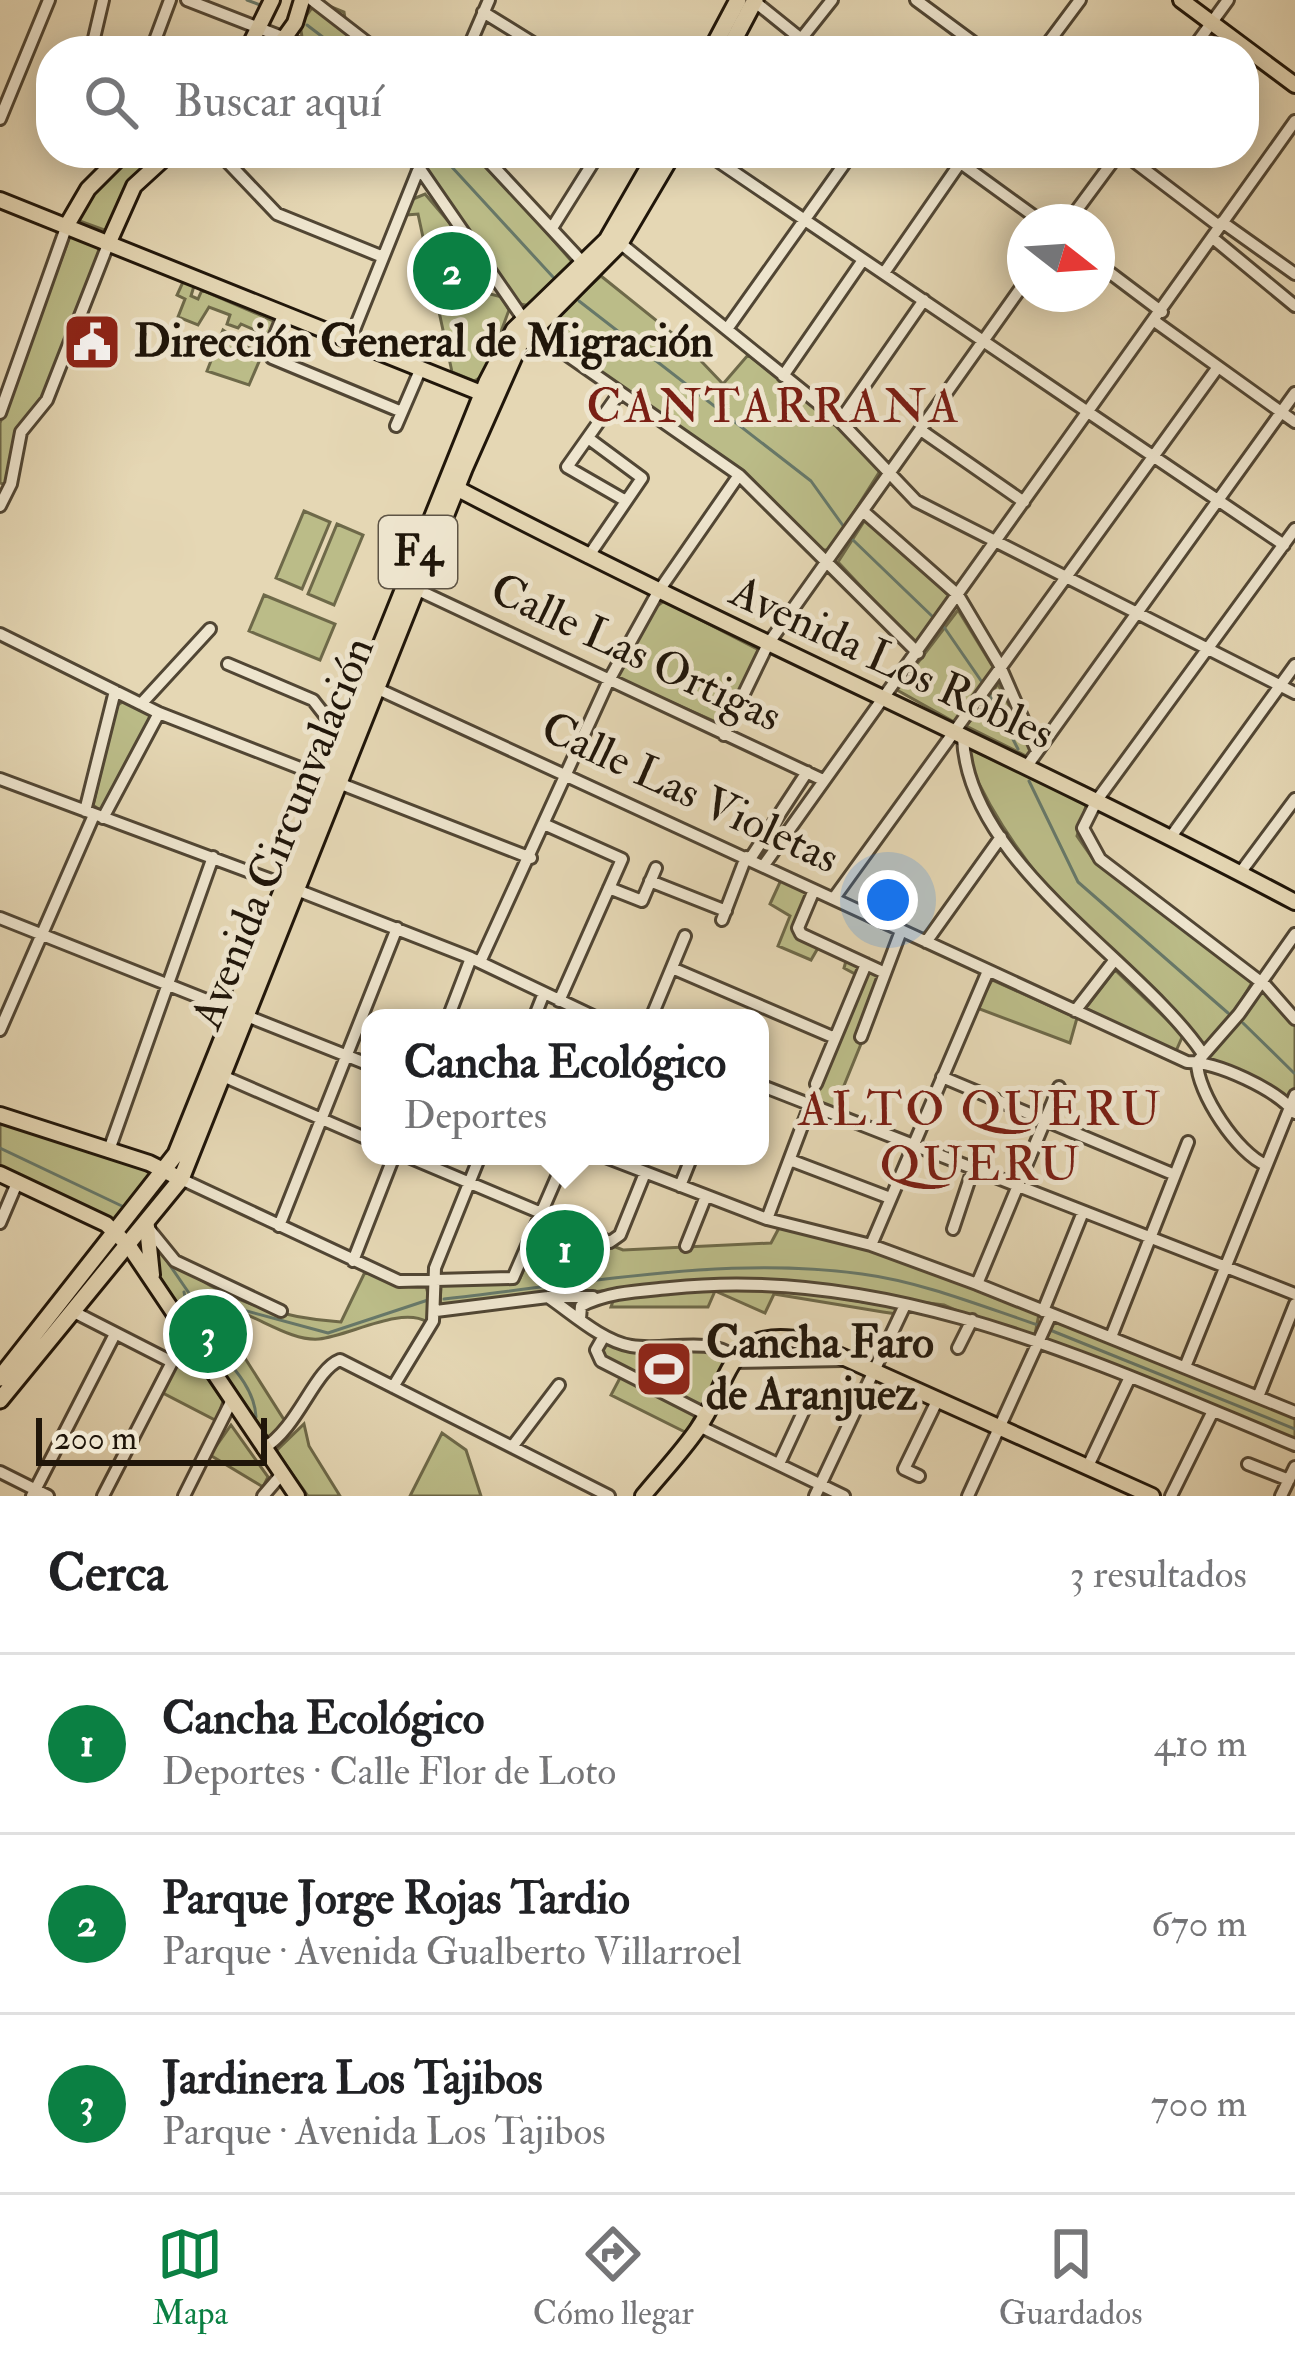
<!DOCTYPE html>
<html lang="es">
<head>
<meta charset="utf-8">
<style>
  body { margin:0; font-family:"IM FELL Double Pica",serif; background:#f6f6f6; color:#202124 }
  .compass { position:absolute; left:1007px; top:204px; width:108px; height:108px; border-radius:50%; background:#fff; box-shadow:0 6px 30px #0003; rotate:107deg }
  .scale { position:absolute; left:36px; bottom:30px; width:231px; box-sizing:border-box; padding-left:12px; border:6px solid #20160a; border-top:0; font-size:33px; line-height:42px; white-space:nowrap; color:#20160a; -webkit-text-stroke:9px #eee5ce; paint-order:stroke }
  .you { position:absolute; left:888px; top:900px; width:42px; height:42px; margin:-30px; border:9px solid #fff; border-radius:50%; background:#1a73e8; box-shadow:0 0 0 18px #1a73e833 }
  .badge { display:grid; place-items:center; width:78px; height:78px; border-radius:50%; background:#0b8043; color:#fff; font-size:39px; font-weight:700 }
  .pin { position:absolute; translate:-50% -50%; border:6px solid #fff; box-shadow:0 3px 12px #0006 }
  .popup { position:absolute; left:361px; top:1009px; width:408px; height:156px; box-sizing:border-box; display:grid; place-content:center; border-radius:24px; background:#fff; filter:drop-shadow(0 3px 9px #0005); font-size:39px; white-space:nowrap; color:#757577 }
  .popup b { font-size:45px; color:#202124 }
  .popup::after { content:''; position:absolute; left:50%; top:100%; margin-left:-24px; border:24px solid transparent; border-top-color:#fff }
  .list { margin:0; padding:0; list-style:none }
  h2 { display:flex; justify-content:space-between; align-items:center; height:156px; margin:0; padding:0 48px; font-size:51px }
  h2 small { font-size:39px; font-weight:400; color:#757577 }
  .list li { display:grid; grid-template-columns:78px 1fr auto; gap:36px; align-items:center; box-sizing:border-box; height:180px; padding:0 48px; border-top:3px solid #e0e0e0 }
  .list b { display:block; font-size:45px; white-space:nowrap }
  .list p { margin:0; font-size:39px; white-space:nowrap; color:#757577 }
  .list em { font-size:39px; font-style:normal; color:#757577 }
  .icon { flex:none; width:66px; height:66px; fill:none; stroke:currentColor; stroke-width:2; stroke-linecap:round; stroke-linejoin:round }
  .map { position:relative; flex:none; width:1295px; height:1496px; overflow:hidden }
  .search { position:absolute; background:#fff; box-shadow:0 6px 30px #0003; left:36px; right:36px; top:36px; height:132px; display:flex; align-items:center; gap:30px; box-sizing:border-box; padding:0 42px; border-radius:48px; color:#757577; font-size:45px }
  .sheet { height:696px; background:#fff }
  nav { display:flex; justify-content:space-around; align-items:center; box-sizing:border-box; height:168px; border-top:3px solid #e0e0e0; background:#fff; font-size:33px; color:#757577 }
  nav a { display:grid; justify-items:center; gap:6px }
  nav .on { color:#0b8043 }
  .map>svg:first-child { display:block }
  .green { fill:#bbbc88; stroke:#6e6949; stroke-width:3 }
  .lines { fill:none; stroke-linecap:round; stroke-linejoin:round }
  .stream { stroke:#677869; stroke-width:3 }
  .minor-casing { stroke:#514634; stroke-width:16 }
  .major-casing { stroke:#20160a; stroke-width:20 }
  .highway-casing { stroke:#20160a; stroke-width:21 }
  .minor { stroke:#eee5ce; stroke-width:10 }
  .major { stroke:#e5d7b4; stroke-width:14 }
  .highway { stroke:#e5d7b4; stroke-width:15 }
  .labels { text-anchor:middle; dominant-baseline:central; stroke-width:10; stroke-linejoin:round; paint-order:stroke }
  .shield { fill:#eee5ce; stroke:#5e5445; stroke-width:3 }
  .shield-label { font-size:42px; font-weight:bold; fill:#20160a }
  .poi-label { font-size:45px; font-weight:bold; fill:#20160a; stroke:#eee5ce; text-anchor:start }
  .street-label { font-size:45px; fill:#20160a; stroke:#eee5ce }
  .neighbourhood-label { font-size:48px; letter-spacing:3px; fill:#7a1f14; stroke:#eee5ce }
</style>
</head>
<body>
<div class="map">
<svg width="1295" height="1496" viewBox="0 0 1295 1496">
  <rect width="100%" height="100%" fill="#e5d7b4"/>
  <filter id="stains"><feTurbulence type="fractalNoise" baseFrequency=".00167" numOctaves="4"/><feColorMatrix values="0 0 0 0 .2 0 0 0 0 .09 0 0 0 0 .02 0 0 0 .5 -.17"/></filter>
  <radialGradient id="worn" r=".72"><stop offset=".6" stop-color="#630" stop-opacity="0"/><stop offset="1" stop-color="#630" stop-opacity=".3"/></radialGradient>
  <path class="green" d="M317,1L344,12L347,31L374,51H326L313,43L310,51L283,49L288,40L294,43L302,37L300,24Z
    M131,153H164L107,231L74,219L109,171Z
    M411,153H477L574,264L531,306L520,304Z
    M425,194L454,228V238L490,294L502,297L509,310L485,375L474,381L452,372L418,214L406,215L413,199Z
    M70,236L101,248L41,402L23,424L9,486L0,483V423Z
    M601,276L682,341L723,384L748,355L835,423L880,471L830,550H817L742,470L546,334L545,327Z
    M183,282L194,286L191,296L198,299L202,290L276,322L249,385L207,371L223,330L235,338L233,343L260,351L266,335L241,324L238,328L227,324L230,315L209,307L198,325L178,317L185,299L177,295Z
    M304,511L330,522L302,589L276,578Z
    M865,520H872L949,596L920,642L912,641L838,562Z
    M337,524L363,535L334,605L308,594Z
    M264,595L335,624L320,660L249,631Z
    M664,601L759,650L723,725L617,678L653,609Z
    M958,610L996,672L956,723L897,690Z
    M998,684L1034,754L1030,758L966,726Z
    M124,701L153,717L103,813L93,805L116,706Z
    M963,746L1087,803L1077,836L1095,862L1253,981L1230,1019L1203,1047C1113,956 1008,870 963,746Z
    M781,880L807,892L794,926L858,964L857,975L844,968L846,961L818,948L811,960L778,946L790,916L770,904Z
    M1115,970L1183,1035L1176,1051L1085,1009Z
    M867,971L880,974L863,1039L834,1110L808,1099Z
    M992,980L1077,1018L1070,1043L977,1008Z
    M1261,988L1295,1025V1106L1207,1058Z
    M0,1118L154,1171L119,1218L110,1220L0,1169Z
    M546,1220L623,1250L771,1243L779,1228L807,1232L871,1249L1039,1314L1033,1344L944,1305L770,1283L707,1281L440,1306L441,1284L520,1278Z
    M154,1240C199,1293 274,1318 341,1322L365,1272L397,1285L426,1286L432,1309L427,1322C401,1306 349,1336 319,1339C284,1342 244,1303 206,1305L204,1312L231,1346L236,1344L283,1418L291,1422L266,1438L155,1270Z
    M701,1287L803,1292L900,1308L897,1314L883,1312L774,1294L765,1313L715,1291L708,1307H611L614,1298Z
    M1062,1322L1295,1415V1439L1045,1339L1052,1324Z
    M606,1340L713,1348L728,1358L703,1408L605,1360L600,1353Z
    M190,1353L223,1401L217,1421L161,1392L180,1355Z
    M621,1376L696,1414L687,1433L611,1395Z
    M304,1424L309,1446L340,1496H308L276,1451Z
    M231,1425L268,1477L263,1487L210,1455Z
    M442,1433L466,1450L481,1496H410Z"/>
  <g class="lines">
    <path class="stream" d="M247,0L260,5
      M307,25L341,51
      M439,153L553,277
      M579,301L811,481L844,527
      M853,540L933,617
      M944,627L984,685
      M990,695L1018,749
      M1029,781L1078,882L1228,1013
      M1243,1023L1294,1073
      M0,1148L124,1207
      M158,1248L191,1296L328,1333L428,1300
      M184,1292C191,1339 254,1369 256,1417
      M444,1299C581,1284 724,1255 862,1274C922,1282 981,1306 1038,1325
      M1050,1330L1295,1429"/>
    <g class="minor-casing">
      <path id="minor" d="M187,0L318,51
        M312,0L378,51
        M916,0L985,51
        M754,1L816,51
        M483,12L546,51
        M801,39L832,0
        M91,51L103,0
        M151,51L170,0
        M467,51L489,0
        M1042,51L1080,0
        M1191,51L1228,0
        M0,119L49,0
        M219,153L277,214L383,257
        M409,153L531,330L739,475L918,653
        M481,153L587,267
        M706,153L1284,545
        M947,153L1042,222
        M1123,153L1219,226
        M1068,222L1119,153
        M1222,222L1295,274
        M552,228L599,153
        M1214,239L1295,306
        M620,243L840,421L916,501L1295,693
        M1097,263L1162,312
        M884,273L967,153
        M284,313L270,347L272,358L402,412
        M1153,320L1295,422
        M727,329L852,153
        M350,340L419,168
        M783,376L863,260
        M620,392L567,467L626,501
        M0,413L67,225
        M840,421L924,300
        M396,426L421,368
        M922,431L1024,502
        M588,438L642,478L588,557
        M0,506L11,484L21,432L47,400L109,242
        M864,512L958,595L999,664L1037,751
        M1295,529L1097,800L1083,828L1100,859L1266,986L1295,1019
        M418,590L823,780
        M0,634L159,713L531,858
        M228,664L313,700L327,718L348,727
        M378,689L1187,1062C1217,1062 1276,1089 1295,1113
        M141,704L210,629
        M724,735L768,644L1025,282
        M963,737C967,864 1139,959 1203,1054
        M1027,766L1295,393
        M0,779L285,885
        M85,811L115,691
        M103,818L159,713
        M546,825L622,859L559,1001
        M1170,838L1295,665
        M750,859L807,772
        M764,865L1295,121
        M1240,873L1295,799
        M650,881L726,911
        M609,888L642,901L656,868
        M297,890L471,958L597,1018
        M814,890L798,928L801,934L883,972
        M834,898L1218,367
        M0,918L370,1065
        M722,920L746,857
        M926,942L1001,837
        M480,962L608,682L658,592L739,475
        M672,968L835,1038
        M1075,1011L1113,962
        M448,1018L471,958
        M534,1018L544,993
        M651,1018L685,936
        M0,1030L94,815
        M861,1037L901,931
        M225,1077L370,1140
        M942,1077L1175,1175
        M816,1084L866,964
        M760,1085L1295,1294
        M109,1150L213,857
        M406,1156L610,1242L620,1235L645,1173
        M603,1156L767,1219L871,1245L977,1284L1295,1412
        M790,1160L890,1198
        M1266,1165C1238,1154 1197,1093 1197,1062L1239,1014L1295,934
        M181,1179L399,1281L513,1278L566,1156
        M680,1186L692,1156
        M767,1219L810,1105
        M0,1223L17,1183
        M279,1226L397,928
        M149,1229L175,1261L281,1311
        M953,1229L973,1169
        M871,1245L988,971
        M686,1246L706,1196
        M353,1261L394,1156
        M977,1284L1059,1087
        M548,1297C573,1314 602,1341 631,1346C666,1352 705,1335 736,1357
        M72,1311L172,1362
        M436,1311L548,1297H593
        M1043,1311L1083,1212
        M580,1319L581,1306C608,1292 640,1291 670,1288C890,1264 1097,1363 1295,1445
        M604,1336L596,1350L601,1361L705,1414
        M1111,1337L1188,1142
        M958,1348L972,1320
        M732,1362L843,1360
        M1185,1367L1295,1095
        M393,1387L433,1321L435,1268L480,1156
        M1258,1397L1295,1304
        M699,1426L844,1496
        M512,1447L559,1385
        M263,1449C299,1427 314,1370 340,1360L609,1496
        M779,1464L805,1408
        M1248,1464L1289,1480
        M1088,1466L1130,1377
        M0,1472L48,1496
        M919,1476L904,1469L937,1401
        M32,1496L115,1334
        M103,1496L187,1333
        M184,1496L231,1402
        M263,1496L281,1475
        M815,1496L905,1305
        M968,1496L1051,1314
        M1171,1496L1213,1411
        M1281,1496L1295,1467"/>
    </g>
    <g class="major-casing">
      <path id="major" d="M1181,0L1295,85
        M247,51L272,0
        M275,51L295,23L302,0
        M0,200L491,397
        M67,225L88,189L124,153
        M109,242L134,186L170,153
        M458,489C734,633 1020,757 1295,902
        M0,1115L149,1163L181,1179
        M0,1174L106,1224L129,1246L297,1496
        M147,1227L152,1275
        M643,1496C661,1474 681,1453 697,1430C733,1378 726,1324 807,1341L1152,1496"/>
    </g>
    <g class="highway-casing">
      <path id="highway" d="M711,51L738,0
        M728,51L755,0
        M0,1378L176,1154L487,382L514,330L607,240L657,153
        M0,1400L181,1179L464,469L519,345L620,243L673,153"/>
    </g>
    <use href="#minor" class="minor"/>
    <use href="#major" class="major"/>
    <use href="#highway" class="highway"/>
  </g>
  <defs>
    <g id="civic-square" transform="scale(3)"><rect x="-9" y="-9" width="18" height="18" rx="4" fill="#8f2418" stroke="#eee5ce"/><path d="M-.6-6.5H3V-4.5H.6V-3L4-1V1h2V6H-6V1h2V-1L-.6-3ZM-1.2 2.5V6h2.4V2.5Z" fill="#fff"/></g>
    <g id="stadium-square" transform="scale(3)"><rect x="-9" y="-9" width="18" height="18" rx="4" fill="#8f2418" stroke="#eee5ce"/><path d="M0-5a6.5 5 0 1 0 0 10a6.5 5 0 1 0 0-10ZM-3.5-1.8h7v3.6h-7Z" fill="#fff"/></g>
  </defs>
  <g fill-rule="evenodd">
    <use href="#civic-square" x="92" y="342"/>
    <use href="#stadium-square" x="664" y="1369"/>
  </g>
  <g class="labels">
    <rect class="shield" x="379" y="516" width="78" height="72" rx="9"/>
    <g class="shield-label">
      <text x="418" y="552">F4</text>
    </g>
    <g class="poi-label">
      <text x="134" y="342">Dirección General de Migración</text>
      <text x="706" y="1343">Cancha Faro<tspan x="706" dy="52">de Aranjuez</tspan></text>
    </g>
    <g class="street-label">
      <text transform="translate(636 653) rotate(25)">Calle Las Ortigas</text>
      <text transform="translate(892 663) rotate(25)">Avenida Los Robles</text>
      <text transform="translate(690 793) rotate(25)">Calle Las Violetas</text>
      <text transform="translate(283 833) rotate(-68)">Avenida Circunvalación</text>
    </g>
    <g class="neighbourhood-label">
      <text x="774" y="407">CANTARRANA</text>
      <text x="981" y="1110">ALTO QUERU<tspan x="981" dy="55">QUERU</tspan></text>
    </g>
  </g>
  <rect width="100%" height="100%" filter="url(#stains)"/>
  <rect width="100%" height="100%" fill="url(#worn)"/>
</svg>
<svg class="compass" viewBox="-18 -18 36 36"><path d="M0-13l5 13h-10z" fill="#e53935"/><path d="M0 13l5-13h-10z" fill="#757577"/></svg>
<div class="scale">200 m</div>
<div class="you"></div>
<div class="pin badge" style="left:565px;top:1249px">1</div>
<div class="popup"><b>Cancha Ecológico</b>Deportes</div>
<div class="pin badge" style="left:452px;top:271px">2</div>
<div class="pin badge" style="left:208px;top:1334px">3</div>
<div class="search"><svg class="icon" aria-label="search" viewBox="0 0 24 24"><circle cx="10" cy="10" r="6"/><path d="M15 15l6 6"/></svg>Buscar aquí</div>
</div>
<section class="sheet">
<h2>Cerca<small>3 resultados</small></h2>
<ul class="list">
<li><span class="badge">1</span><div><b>Cancha Ecológico</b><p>Deportes · Calle Flor de Loto</p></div><em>410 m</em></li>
<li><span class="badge">2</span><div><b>Parque Jorge Rojas Tardio</b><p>Parque · Avenida Gualberto Villarroel</p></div><em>670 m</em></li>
<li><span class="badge">3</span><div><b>Jardinera Los Tajibos</b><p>Parque · Avenida Los Tajibos</p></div><em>700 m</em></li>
</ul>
</section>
<nav>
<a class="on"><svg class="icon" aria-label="map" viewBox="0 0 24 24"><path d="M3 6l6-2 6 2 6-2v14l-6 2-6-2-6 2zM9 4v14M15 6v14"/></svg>Mapa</a>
<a><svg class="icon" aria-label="directions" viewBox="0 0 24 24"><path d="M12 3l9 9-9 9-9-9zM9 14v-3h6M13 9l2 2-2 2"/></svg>Cómo llegar</a>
<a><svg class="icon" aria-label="saved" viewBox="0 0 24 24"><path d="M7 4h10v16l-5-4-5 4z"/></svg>Guardados</a>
</nav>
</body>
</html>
